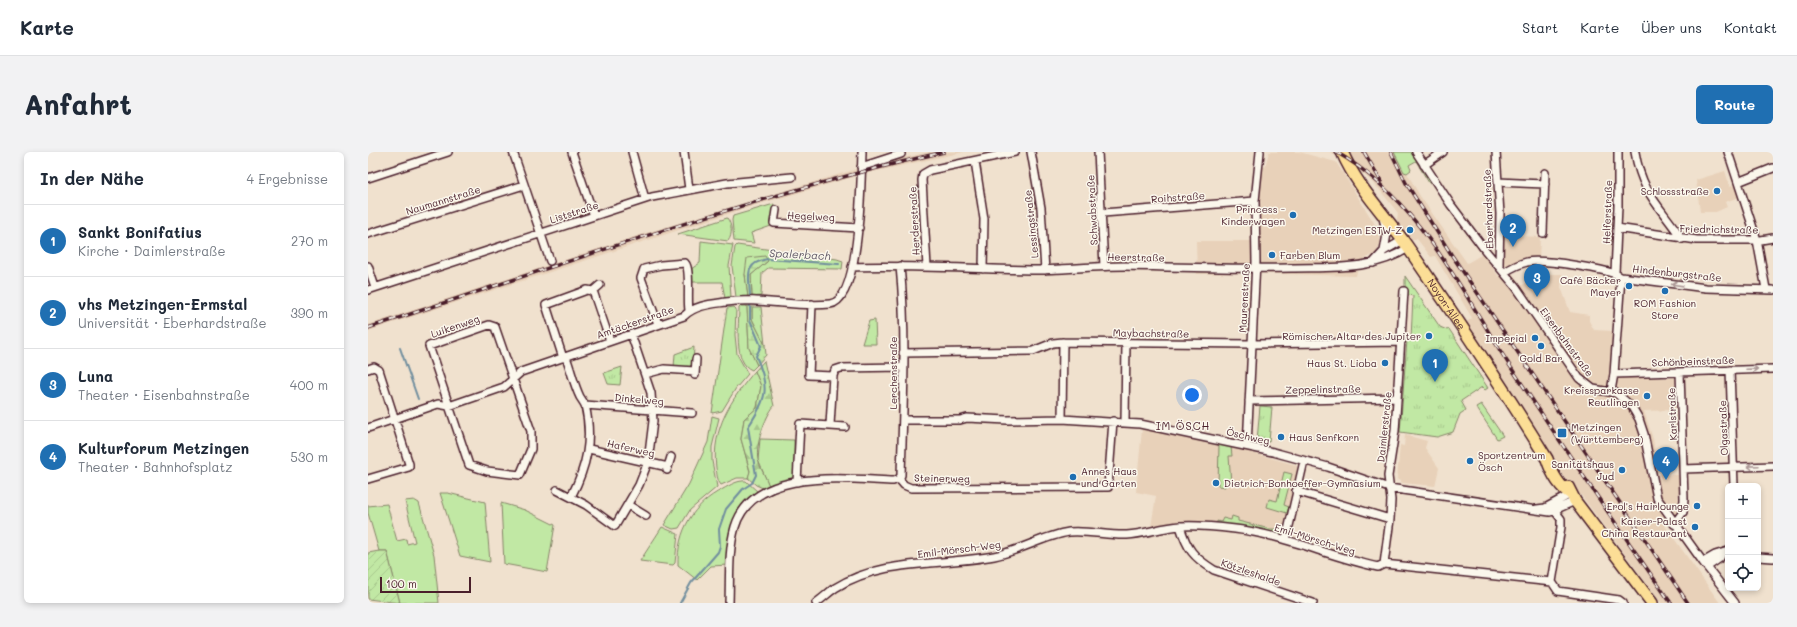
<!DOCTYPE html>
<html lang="de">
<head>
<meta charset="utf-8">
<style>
  body { margin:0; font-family:Mali,sans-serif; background:#f2f2f3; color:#1f2937 }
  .controls { position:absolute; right:12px; bottom:12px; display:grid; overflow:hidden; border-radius:6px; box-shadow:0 2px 6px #0003 }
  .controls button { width:36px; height:36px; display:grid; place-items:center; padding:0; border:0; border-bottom:1px solid #e0e1e3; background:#fff; color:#1f2937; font:20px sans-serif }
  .scale { position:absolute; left:12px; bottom:10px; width:91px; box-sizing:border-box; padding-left:4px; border:2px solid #4a1f2b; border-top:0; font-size:11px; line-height:14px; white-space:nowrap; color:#4a1f2b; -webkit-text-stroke:3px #fbf7ec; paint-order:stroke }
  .you { position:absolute; left:824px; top:243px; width:14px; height:14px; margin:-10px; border:3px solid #fff; border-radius:50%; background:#1a73e8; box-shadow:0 0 0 6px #1a73e833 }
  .badge { display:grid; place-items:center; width:26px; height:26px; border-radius:50%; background:#1f6fb2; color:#fff; font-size:13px; font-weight:700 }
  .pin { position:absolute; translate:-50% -33px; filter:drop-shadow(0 1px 2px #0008) }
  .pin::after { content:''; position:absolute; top:21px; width:14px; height:12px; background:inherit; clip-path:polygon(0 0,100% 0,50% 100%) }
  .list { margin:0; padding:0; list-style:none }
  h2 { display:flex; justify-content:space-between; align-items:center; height:52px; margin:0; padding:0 16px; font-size:17px }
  h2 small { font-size:13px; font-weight:400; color:#747a83 }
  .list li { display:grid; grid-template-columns:26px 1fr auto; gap:12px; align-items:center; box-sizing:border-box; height:72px; padding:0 16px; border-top:1px solid #e0e1e3 }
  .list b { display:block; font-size:15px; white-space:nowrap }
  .list p { margin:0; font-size:13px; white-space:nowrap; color:#747a83 }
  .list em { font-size:13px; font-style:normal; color:#747a83 }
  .icon { flex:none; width:22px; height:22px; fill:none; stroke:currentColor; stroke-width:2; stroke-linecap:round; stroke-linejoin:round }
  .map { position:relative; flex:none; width:1405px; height:451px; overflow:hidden; border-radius:6px }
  header { display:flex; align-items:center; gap:24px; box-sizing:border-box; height:56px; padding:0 20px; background:#fff; border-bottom:1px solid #e0e1e3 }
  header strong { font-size:19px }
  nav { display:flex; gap:22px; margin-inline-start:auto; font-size:14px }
  .intro { display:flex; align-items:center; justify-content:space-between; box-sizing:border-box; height:96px; padding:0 24px }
  h1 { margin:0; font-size:28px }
  .button { padding:10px 18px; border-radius:6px; background:#1f6fb2; color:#fff; font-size:14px; font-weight:700 }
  main { display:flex; gap:24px; padding:0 24px }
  aside { flex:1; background:#fff; border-radius:6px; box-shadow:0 2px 6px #0003 }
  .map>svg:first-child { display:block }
  .built { fill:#e8d1b9 }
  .grass { fill:#c1e8a4; stroke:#868468 }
  .forest { fill:url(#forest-firs); stroke:#868468 }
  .wetland { fill:url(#wetland-marsh); stroke:#868468 }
  .park { fill:url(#park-tufts); stroke:#868468 }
  .garden { fill:url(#garden-furrows); stroke:#868468 }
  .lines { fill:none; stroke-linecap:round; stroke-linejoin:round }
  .stream { stroke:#718e9e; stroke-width:2 }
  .minor-casing { stroke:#4a1f2b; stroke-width:10 }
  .primary-casing { stroke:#4a1f2b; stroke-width:14 }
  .minor { stroke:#fbf7ec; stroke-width:7 }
  .primary { stroke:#fcde96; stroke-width:11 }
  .rail-casing { stroke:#4a1f2b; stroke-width:3.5 }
  .rail { stroke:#fbf7ec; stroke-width:2; stroke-dasharray:6; stroke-linecap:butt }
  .oneway { stroke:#ab9695 }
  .poi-dot { fill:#1f6fb2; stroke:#fbf7ec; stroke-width:1.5 }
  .labels { text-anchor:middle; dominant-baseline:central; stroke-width:3; stroke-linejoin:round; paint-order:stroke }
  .poi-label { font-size:10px; fill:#4a1f2b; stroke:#fbf7ec; text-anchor:end }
  .street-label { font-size:10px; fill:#4a1f2b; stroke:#fbf7ec }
  .water-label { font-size:11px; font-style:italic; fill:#5e5664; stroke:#fbf7ec }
  .neighbourhood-label { font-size:11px; letter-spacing:1px; fill:#4a1f2b; stroke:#fbf7ec }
</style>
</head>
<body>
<header>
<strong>Karte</strong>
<nav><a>Start</a><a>Karte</a><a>Über uns</a><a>Kontakt</a></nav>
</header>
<div class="intro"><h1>Anfahrt</h1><a class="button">Route</a></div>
<main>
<aside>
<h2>In der Nähe<small>4 Ergebnisse</small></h2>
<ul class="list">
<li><span class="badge">1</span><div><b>Sankt Bonifatius</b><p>Kirche · Daimlerstraße</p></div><em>270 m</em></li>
<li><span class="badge">2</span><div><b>vhs Metzingen-Ermstal</b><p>Universität · Eberhardstraße</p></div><em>390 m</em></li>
<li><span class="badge">3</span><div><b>Luna</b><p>Theater · Eisenbahnstraße</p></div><em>400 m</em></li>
<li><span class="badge">4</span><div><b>Kulturforum Metzingen</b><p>Theater · Bahnhofsplatz</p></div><em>530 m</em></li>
</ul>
</aside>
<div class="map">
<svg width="1405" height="451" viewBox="0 0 1405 451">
  <defs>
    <pattern id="forest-firs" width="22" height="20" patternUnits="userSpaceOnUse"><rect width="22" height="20" fill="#c1e8a4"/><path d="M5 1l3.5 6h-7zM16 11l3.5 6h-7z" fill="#a7c78d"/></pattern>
    <pattern id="wetland-marsh" width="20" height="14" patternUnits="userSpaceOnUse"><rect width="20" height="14" fill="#c1e8a4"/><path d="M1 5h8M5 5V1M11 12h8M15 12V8" fill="none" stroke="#a7c78d"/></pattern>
    <pattern id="park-tufts" width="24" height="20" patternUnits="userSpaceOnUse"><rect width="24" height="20" fill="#c1e8a4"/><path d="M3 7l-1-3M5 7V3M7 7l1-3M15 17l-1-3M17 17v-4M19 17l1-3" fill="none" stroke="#a7c78d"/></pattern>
    <pattern id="garden-furrows" width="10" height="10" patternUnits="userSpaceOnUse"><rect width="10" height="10" fill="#c1e8a4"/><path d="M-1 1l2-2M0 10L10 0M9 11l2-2" fill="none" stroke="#a7c78d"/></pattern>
  </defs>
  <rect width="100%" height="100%" fill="#f0e1ce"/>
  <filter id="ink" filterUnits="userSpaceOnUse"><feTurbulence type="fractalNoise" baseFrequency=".025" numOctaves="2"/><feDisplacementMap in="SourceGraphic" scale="8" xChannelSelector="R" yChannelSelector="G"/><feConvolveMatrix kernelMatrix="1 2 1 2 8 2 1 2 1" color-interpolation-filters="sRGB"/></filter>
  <g filter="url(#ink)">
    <path class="built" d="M561,0H596L495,22L388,53L0,179V173L278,81L492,16Z
      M901,0H931L968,10L1008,74L1013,91L1008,101L991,110L988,124L881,121L829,122L828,89H883L887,15H897Z
      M962,0H1026L1036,20L1039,21L1052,44L1099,111L1115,102L1131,125L1143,119L1153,134L1173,122H1194L1193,135L1202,160L1221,163V169L1226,178L1244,179L1243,226H1307V258L1276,259L1285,287L1290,322L1311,323L1310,362L1295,371L1352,451H1293L1213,343L1209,345L1151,257L1096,172L1104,166L1067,104L1063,105L1049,87L1042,88L1029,68L1030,61L1011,37L998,24Z
      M1357,19L1362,35L1366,33L1371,45L1357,50L1359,55L1348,60H1332L1328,28Z
      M1132,83L1172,85L1171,109L1136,113L1133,111Z
      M774,277L851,292L928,313L931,321L915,384L868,373L817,370L792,372L783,375L788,344L768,340Z
      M1037,283L1059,289L1057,296L1071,316L1067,334L1035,331L1029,327L1032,293L1036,294Z"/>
    <path class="grass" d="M1026,0H1045L1064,29L1061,31L1048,9L1041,13L1043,18L1039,21L1036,20Z
      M406,52V73L383,81L386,91L366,89L364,68L365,64Z
      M359,66C364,72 365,83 360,89L310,82Z
      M333,89L365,93L361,114L363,145L357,146L354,130H323V117L332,111Z
      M369,93L469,107L475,109L474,117L400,116L394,121L393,144L384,145L383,123L400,109L377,122L380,145H368L364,114L367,95Z
      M373,154H379L381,196L389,213L384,218C365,211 371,172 371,156Z
      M366,155L368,157L367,183L369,202L380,222L368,236L354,259L344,261L359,156Z
      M384,155H393L397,193L384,167Z
      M387,219L393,234L389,256L376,267L373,287L382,320L380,326H369L353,333C349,328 349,322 348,316C343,277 364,246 387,219Z
      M1113,252L1135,284L1129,287L1108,255Z
      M344,264L351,266L344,295V309L349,335L322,358L311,376L305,377L296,373L321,332L340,290Z
      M392,287L426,288L427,327L401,334L390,308Z
      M851,292L863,295L864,304H861L863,331L859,330L857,335L850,334Z
      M916,320L924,322L916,353L921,355L919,361L899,355L901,347L909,349Z
      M378,329L390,340L376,355L360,413L343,414L329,428L310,413C309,379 325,352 355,337C362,333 370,328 378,329Z
      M72,341H80L117,350L122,410L92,404Z
      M46,348L51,351L66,403L71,451H32L19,399H11L0,361V354L19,352L29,389L38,387L39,392L47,390L37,349Z
      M133,351L157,358L187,373L179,420L136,412Z
      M864,364L870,366V369L902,377H917L913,382H909L868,373L849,372V369L853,370L855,366L863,368Z
      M294,375L310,382L307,411L305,413L272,409Z"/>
    <path class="forest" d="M396,209L406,254C397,265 387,293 390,308C392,316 398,325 401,334L395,336L388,333L380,326L382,319L373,287L376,267L389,256L393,234L387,219Z"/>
    <path class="wetland" d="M397,104L400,109L383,123L384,145H380L377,122L379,106Z
      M379,154L384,155V167L397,193L398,203L389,213L381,196Z"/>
    <path class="park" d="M1037,124L1072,175L1079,178L1081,177L1120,236L1117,238L1114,235L1093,249L1098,258L1092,262L1085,280L1069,285L1032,280L1039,188L1043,187L1045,144L1040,143V139L1037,138Z
      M507,168L508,192H494L501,169Z
      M326,195L325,213L321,216L306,215L307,202Z
      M254,215L252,233L240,232L236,221Z
      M892,254L904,255L901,290L889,289Z"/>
    <path class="garden" d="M11,399H19L32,451L0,447V401Z"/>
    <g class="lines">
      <path class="stream" d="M382,146C382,126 374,112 399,107L471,112
        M32,196L50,247
        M312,451L323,431L350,400L352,394L351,377L358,357L375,337L384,331L388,323L380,275C399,247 402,236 388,204L393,194L382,168V151"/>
      <g class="minor-casing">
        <path id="minor" d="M145,0L182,109
          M204,0L226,64
          M264,0L277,47
          M316,0L321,37
          M663,0L673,56L677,118
          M730,0L736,114
          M1048,0L1083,53L1117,98L1148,135L1211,226L1225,237L1248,241L1264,255L1271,267L1276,282L1289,346L1335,410L1367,451
          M1128,0L1132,62L1131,113
          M1267,0C1274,42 1292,54 1314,87
          M1360,0L1389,88L1398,137
          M607,9L616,67L615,117
          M1056,13L1075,0
          M493,15L533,2
          M0,26L80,0
          M1130,30L1177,32
          M1370,30L1405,16
          M408,58L406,71L491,76
          M735,61L887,49
          M1015,66L1019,82L1016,99
          M1249,76L1329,88H1393L1405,86
          M1175,81L1177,21
          M0,82L156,33
          M1005,111L1016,99L1035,88
          M0,114L7,135
          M484,115C544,113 603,117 663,118C694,118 725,114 756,114C812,115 867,117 923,116C962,115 1005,119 1040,96
          M559,115L554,28L555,22L562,18L647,0
          M1137,120C1143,116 1151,112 1159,110C1174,107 1242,117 1253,125L1338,136L1405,138
          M1247,121L1250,54V0
          M232,133L225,139L242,189
          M0,138L284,45L359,31L424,25
          M444,152L441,223L465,224
          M290,172L273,126L276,117L293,113L317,111C323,117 319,147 321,158
          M121,173L127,175L163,279V297L152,323L119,319L101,313L61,194Z
          M535,201L665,199L685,191L695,190L883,192L1033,190
          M198,205C203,218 206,233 212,245C214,248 216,251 217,253C225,287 219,314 203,345
          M195,206L178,153L219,138L225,139
          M0,217L6,215L11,218L41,312V315L0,327
          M1362,218L1366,334
          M277,222L296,217L327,219
          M1246,222L1405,217
          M327,223L328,207
          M1243,239L1246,222L1253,125
          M881,249L1029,246
          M217,253L324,261
          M694,267L695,190
          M535,268H592L599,266L639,268L694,267L772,272L905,300L960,315L1021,336L1182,360L1207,349
          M757,270L758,190
          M462,273L465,224L467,218L473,216L535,215
          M0,276L70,252L81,254L136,235L153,220L316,164C327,153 344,152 358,150C393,145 427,156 462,152C493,149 493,25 494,0
          M879,294L888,110L887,49L892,0
          M221,297L300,315
          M1315,317L1405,314
          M299,318L303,305
          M531,327L536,333L543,336L740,335L745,269
          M531,327L533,323C535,254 539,183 532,114
          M429,330L432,272L477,275
          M189,338L218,353L247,374L271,333L280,310L285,269L283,241L263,182
          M928,339L1022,367
          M260,353L278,364
          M1169,357L1177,356L1203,342
          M1306,372L1315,360L1316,347L1312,220
          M812,374C819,397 825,405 846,418L945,451
          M918,387L936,309
          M1390,405L1405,406
          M1335,410L1347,403L1360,399
          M1016,412L1022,367L1023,348L1020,324L1027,279L1036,139
          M1339,415L1352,406L1354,402
          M1184,430L1193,375V367L1187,359
          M361,451C362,426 360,399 367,375C385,315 477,327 525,329L531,327
          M448,451C455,446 461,440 467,436C515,406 573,414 626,404C652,399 675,384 701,380C720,378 740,384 759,383C777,382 794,375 813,374C830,373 850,375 867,377C917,383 962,405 1010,415L1016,412L1184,430L1190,439L1251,448L1255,451"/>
      </g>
      <g class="primary-casing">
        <g id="primary">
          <path id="s1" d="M974,0C989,35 1017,63 1039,94C1087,164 1135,235 1179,307C1183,319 1191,335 1203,342"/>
          <path d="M1200,335L1207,349L1284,451"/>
        </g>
      </g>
      <use href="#minor" class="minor"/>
      <use href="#primary" class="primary"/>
      <g class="rail-casing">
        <path id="rail" d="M968,0C1050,47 1091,135 1140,211C1193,291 1247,372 1303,451
          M996,0L1013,29
          M1023,0L1038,31L1083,102L1320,451
          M0,176C190,114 381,44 576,0"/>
      </g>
      <use href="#rail" class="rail"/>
    </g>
    <defs><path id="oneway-shaft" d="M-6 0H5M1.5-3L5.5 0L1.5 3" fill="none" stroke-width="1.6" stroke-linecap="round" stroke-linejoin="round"/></defs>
    <g class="oneway">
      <use href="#oneway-shaft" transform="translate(1309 133) rotate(-172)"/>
      <use href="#oneway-shaft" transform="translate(1384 217) rotate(-2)"/>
      <use href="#oneway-shaft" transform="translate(1385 314) rotate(178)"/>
    </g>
  </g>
  <g class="poi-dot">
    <circle cx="1349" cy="39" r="4"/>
    <circle cx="925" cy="63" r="4"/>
    <circle cx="1042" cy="78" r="4"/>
    <circle cx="904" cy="103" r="4"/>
    <circle cx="1261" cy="134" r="4"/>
    <circle cx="1297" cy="139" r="4"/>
    <circle cx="1061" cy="184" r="4"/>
    <circle cx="1167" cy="186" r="4"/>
    <circle cx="1173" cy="194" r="4"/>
    <circle cx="1017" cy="211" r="4"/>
    <circle cx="1279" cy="244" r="4"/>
    <rect x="1189" y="276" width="10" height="10" rx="2"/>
    <circle cx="913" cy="285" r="4"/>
    <circle cx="1102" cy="309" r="4"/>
    <circle cx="1254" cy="318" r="4"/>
    <circle cx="705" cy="325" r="4"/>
    <circle cx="848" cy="331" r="4"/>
    <circle cx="1329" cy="354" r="4"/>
    <circle cx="1327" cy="375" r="4"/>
  </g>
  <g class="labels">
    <g class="poi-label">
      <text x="1341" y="39">Schlossstraße</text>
      <text x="917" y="57">Princess -<tspan x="917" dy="12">Kinderwagen</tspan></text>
      <text x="1034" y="78">Metzingen ESTW-Z</text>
      <text x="912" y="103" text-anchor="start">Farben Blum</text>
      <text x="1253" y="128">Café Bäcker<tspan x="1253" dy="12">Mayer</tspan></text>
      <text x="1297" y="151" text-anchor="middle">ROM Fashion<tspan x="1297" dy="12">Store</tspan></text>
      <text x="1053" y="184">Römischer Altar des Jupiter</text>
      <text x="1159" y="186">Imperial</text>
      <text x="1173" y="206" text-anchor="middle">Gold Bar</text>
      <text x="1009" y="211">Haus St. Lioba</text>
      <text x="1271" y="238">Kreissparkasse<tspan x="1271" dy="12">Reutlingen</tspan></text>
      <text x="1203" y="275" text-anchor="start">Metzingen<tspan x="1203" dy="12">(Württemberg)</tspan></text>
      <text x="921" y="285" text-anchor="start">Haus Senfkorn</text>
      <text x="1110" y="303" text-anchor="start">Sportzentrum<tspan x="1110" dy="12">Ösch</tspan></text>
      <text x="1246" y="312">Sanitätshaus<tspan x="1246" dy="12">Jud</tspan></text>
      <text x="713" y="319" text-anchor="start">Annes Haus<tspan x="713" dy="12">und Garten</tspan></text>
      <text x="856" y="331" text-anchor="start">Dietrich-Bonhoeffer-Gymnasium</text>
      <text x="1321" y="354">Erol's Hairlounge</text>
      <text x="1319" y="369">Kaiser-Palast<tspan x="1319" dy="12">China Restaurant</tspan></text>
    </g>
    <g class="street-label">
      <text transform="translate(810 45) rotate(-4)">Roihstraße</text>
      <text transform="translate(75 48) rotate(-17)">Naumannstraße</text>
      <text transform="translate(1120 57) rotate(-92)">Eberhardstraße</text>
      <text transform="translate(724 58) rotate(-93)">Schwabstraße</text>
      <text transform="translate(206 60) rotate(-18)">Liststraße</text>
      <text transform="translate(1239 60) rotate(-88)">Helferstraße</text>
      <text transform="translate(443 64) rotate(3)">Hegelweg</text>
      <text transform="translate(546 69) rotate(-93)">Herderstraße</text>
      <text transform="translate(663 72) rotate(-96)">Lessingstraße</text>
      <text transform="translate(1351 77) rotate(1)">Friedrichstraße</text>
      <text transform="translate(768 105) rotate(1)">Heerstraße</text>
      <text transform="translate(1309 121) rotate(6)">Hindenburgstraße</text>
      <text transform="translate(876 146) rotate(-87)">Maurenstraße</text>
      <text stroke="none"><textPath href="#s1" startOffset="185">Noyon-Allee</textPath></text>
      <text transform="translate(267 170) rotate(-19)">Amtäckerstraße</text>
      <text transform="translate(87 174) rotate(-19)">Luikenweg</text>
      <text transform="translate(783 181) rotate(1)">Maybachstraße</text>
      <text transform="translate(1199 190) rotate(54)">Eisenbahnstraße</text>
      <text transform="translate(1325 209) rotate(-2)">Schönbeinstraße</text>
      <text transform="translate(525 221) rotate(-90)">Lerchenstraße</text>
      <text transform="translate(955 237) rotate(-1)">Zeppelinstraße</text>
      <text transform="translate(271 247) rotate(5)">Dinkelweg</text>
      <text transform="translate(1304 262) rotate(-92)">Karlstraße</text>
      <text transform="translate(1016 275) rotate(-84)">Daimlerstraße</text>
      <text transform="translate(1355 276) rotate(-92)">Olgastraße</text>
      <text transform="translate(880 284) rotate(13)">Öschweg</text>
      <text transform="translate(263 296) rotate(13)">Haferweg</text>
      <text transform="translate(574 326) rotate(1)">Steinerweg</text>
      <text transform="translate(947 387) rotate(17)">Emil-Mörsch-Weg</text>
      <text transform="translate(591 397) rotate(-7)">Emil-Mörsch-Weg</text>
      <text transform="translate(883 420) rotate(19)">Kötzleshalde</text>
    </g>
    <g class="water-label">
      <text transform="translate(432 102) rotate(3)">Spalerbach</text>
    </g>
    <g class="neighbourhood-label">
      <text x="815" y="273">IM ÖSCH</text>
    </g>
  </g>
</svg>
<div class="controls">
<button>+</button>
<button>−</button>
<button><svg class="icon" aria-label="locate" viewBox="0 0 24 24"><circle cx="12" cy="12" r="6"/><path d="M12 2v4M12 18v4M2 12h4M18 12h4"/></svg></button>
</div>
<div class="scale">100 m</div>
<div class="you"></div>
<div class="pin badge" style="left:1067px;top:230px">1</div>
<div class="pin badge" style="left:1145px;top:95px">2</div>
<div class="pin badge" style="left:1169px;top:145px">3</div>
<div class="pin badge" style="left:1298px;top:328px">4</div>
</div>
</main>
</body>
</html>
